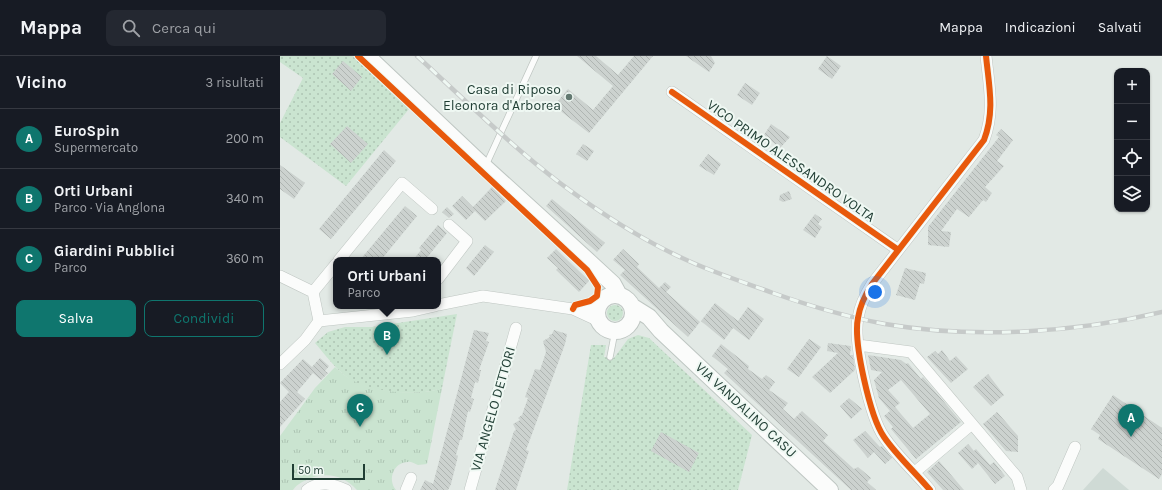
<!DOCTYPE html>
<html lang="it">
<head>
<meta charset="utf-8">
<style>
  body { margin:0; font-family:Karla,sans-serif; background:#242831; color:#f1f3f6 }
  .controls { position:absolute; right:12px; top:12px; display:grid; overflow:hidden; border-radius:8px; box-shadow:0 1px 3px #0004 }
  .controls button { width:36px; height:36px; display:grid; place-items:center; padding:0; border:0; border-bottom:1px solid #363941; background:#171b24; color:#f1f3f6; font:20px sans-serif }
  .scale { position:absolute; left:12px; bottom:10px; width:73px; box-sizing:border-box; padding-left:4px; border:2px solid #1f3d33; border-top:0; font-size:11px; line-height:14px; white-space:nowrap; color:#1f3d33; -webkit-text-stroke:3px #eff8f3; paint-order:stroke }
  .you { position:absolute; left:595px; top:236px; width:14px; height:14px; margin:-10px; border:3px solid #fff; border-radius:50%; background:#1a73e8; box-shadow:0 0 0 6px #1a73e833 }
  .badge { display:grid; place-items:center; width:26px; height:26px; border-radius:50%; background:#0f766e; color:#fff; font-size:13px; font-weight:700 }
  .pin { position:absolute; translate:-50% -33px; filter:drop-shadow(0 1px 2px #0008) }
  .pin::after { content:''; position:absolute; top:21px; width:14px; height:12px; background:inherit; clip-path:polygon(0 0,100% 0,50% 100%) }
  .popup { position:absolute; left:53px; top:201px; width:108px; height:52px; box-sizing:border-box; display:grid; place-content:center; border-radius:8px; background:#171b24; filter:drop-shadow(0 1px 3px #0005); font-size:13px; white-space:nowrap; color:#9ea1a6 }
  .popup b { font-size:15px; color:#f1f3f6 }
  .popup::after { content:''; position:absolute; left:50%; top:100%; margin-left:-8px; border:8px solid transparent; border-top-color:#171b24 }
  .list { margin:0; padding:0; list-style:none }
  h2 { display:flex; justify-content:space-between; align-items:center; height:52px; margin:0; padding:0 16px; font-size:17px }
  h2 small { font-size:13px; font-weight:400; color:#9ea1a6 }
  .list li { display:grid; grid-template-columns:26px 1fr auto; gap:12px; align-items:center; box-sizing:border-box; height:60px; padding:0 16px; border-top:1px solid #363941 }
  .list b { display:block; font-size:15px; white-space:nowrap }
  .list p { margin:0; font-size:13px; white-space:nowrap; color:#9ea1a6 }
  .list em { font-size:13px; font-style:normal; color:#9ea1a6 }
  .actions { display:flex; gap:8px; padding:12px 16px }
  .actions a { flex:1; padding:9px 0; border:1px solid #0f766e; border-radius:8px; text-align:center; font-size:14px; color:#0f766e }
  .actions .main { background:#0f766e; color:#fff }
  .icon { flex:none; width:22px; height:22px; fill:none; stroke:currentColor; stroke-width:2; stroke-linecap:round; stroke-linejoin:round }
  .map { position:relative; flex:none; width:882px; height:434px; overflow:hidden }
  header { display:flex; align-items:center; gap:24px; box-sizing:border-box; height:56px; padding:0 20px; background:#171b24; border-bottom:1px solid #363941 }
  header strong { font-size:19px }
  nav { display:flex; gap:22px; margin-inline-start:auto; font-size:14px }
  .search { width:280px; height:36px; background:#242831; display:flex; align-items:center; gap:10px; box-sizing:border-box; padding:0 14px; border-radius:8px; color:#9ea1a6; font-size:15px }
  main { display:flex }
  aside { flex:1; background:#171b24 }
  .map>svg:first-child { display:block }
  .built { fill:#cfdad5 }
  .grass { fill:url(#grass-dots) }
  .park { fill:url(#park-tufts) }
  .building { fill:url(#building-back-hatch); fill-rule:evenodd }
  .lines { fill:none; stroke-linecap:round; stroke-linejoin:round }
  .lane-casing { stroke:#bfc6c2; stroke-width:7 }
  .street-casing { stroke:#bfc6c2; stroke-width:12 }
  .secondary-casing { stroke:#bec6c2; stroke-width:18 }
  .lane { stroke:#fbfcfb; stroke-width:5.5 }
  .street { stroke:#fbfcfb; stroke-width:11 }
  .secondary { stroke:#fbfcfb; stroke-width:16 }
  .rail-casing { stroke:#c6cac9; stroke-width:4.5 }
  .rail { stroke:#eff8f3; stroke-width:3; stroke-dasharray:9; stroke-linecap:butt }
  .cycleway-casing { stroke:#eff8f3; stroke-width:8 }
  .cycleway { stroke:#e8590c; stroke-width:6 }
  .poi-dot { fill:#637971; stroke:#eff8f3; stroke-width:1.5 }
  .labels { text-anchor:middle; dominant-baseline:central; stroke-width:4; stroke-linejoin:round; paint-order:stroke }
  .poi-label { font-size:14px; fill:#1f3d33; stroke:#eff8f3; text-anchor:end }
  .street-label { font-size:14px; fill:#1f3d33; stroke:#eff8f3 }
</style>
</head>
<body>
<header>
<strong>Mappa</strong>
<div class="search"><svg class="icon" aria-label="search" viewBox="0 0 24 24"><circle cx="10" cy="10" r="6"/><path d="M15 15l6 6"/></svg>Cerca qui</div>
<nav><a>Mappa</a><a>Indicazioni</a><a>Salvati</a></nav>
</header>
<main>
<aside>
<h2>Vicino<small>3 risultati</small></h2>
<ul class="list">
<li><span class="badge">A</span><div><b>EuroSpin</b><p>Supermercato</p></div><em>200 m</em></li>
<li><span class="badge">B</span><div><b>Orti Urbani</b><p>Parco · Via Anglona</p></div><em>340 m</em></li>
<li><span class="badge">C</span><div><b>Giardini Pubblici</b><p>Parco</p></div><em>360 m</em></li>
</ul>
<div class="actions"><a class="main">Salva</a><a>Condividi</a></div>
</aside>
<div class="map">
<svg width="882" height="434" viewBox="0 0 882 434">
  <defs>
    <pattern id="grass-dots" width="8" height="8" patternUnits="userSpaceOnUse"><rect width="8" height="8" fill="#cae4d0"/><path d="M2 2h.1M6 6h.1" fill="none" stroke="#adc4b3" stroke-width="1.8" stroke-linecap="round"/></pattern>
    <pattern id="park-tufts" width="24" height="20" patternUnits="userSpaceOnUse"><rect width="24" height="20" fill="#cae4d0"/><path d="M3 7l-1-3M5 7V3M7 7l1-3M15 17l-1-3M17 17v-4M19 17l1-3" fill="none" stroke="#adc4b3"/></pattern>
    <pattern id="building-back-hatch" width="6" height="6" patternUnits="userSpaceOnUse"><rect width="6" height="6" fill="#ccd2cf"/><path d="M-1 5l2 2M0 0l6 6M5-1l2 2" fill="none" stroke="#afb5b2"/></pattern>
  </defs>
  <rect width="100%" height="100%" fill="#e2e9e5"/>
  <path class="built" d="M823,412L849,434H803Z"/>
  <path class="grass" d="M0,0H73L129,53L66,130L0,81V67L23,22L0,6Z
    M327 257a8 8 0 1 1 16 0a8 8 0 1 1-16 0Z
    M177,258L162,332C140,341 89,337 69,323C56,313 46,300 35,287L48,276L65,271H92Z
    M358,279L369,282L472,379L458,434H287L311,289H326L324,301L334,302L348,283Z"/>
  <path class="park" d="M55,311C60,315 65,320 70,323C90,336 139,341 162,332L147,408C145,408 140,409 138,409C134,408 132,405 128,406C114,406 107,423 116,434H77C64,420 49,416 31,422C24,425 18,427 13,434H0V380L35,332Z"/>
  <path class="building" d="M297,0H316L338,19L354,0H373L309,77L274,50L288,33L313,54L333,30Z
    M406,0H431L435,7L429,16Z
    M547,0L561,10L552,23L538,13Z
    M63,5L82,21L71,35L52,18Z
    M465,27L480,37L472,49L457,39Z
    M491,68L510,81L500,92L484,79Z
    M67,70L88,88L71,107L50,88Z
    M721,73L733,84L717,105L724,110L705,131L712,137L706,146L703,144L689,161L677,153L661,175L671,176L669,191L648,189V171L719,81L716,79Z
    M303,88L314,95L307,105L296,98Z
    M104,94L116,105L51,183L39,173Z
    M428,98L441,108L434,119L419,110Z
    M0,109L25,127L14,143L0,133Z
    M212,131L226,145L205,165L195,155L186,164L172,150L182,140L193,151Z
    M509,135L512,143L503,146L499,144L500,139Z
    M272,143L325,187L317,196L266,150Z
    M125,150L137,160L101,204H80Z
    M167,151L174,158L169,162L162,156Z
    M535,158L542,163L538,168L542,171L535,182L523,174Z
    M158,169L167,177L145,204H133L141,194L139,192Z
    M205,189L214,196L194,220L186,212Z
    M276,193L309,225L299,236L276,214L278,212L267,202Z
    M343,193L359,208L357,211L379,232L385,226L391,231L386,236L420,266L408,281L340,219L345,214L333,204Z
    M625,212L646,217L644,228L640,227L635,244L616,239Z
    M435,247L458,265L468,251L484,263L469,284L453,272L444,284L421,265Z
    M194,274L209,277L206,285L209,286L199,314H201L198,327L195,326L191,342L194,343L190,356L188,355L182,384H180L176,399L178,400L171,428L168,434H140L145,424L153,428Z
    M274,274L287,278L285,288L252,378L246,394L249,395L236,434H215L234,375L236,374L233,368L240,364L238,362L242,359L248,342L245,341L255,313L260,314L266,296L263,285L270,281L269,279L272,278Z
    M529,283L541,291L519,321L507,313Z
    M548,287L571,290L570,299H573L575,314L550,337L532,321L558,297L547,295Z
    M441,288L469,310L468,313L482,323L486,319L495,326L489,334L508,347L503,353L514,363L522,355L548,379L543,385L574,413L578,411L591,422L587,426L596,434H571L444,317L448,313L432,300Z
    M662,294L670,305L676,300L688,313L671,327L647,301L655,295L658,298Z
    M588,299L621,304L626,308L628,307L641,323L643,321L681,366L636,403L611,373L613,371L604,360L610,355L599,342L594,324L602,316L591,314ZM621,324L650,358L633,372L615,351L620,347L608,334Z
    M40,302L49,310L45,315L48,317L41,324L33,317L17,336L25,343L0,371V346L9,336L0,327L23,303L32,311Z
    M708,318L724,339L711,350L693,331Z
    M833,339L882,372V418L879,423L818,383L820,379L811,373Z
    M569,342L582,353L571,363L560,350Z
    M717,356L738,380V396L726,395L703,368Z
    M585,375L600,391L602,390L612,402L605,408L594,396L588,402L573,384Z
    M381,376L419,397L409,416L371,395Z
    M688,388L694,395L696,393L710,409L714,406L725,420L715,428L698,407L692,413L678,397Z
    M659,405L684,434H663L647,416Z"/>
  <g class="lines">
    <g class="lane-casing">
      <path id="lane" d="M206,109L256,0
        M330,301L335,275"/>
    </g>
    <g class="street-casing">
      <path id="street" d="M392,36L617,193
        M59,204L122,127L152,153
        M0,220L33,236L39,265
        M158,223L187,185L169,169
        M33,236L56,208
        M158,249L203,240L293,253L319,265
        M293,253L319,250
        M39,265L133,255L155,250
        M578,289L631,296L737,421L741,434
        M0,308L25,284L39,265
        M635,416L692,368
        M27,434C40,424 53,428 66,434
        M126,434L131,422
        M190,434L236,272
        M650,434C635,416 617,400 604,381C590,361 573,285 578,262C580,249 585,239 592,228L704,84C715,55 709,30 706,0
        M774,434L778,430L795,391"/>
    </g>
    <g class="secondary-casing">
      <path id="secondary" d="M87,0L197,104L307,204L333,228L339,239
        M317 257a18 18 0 1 1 36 0a18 18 0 1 1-36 0Z
        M353,251L369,261L381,275L550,434"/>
    </g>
    <use href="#lane" class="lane"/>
    <use href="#street" class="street"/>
    <use href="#secondary" class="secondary"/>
    <g class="rail-casing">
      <path id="rail" d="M137,0C184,43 229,88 280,127C320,157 365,186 411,206C438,218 466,227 493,237C530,250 567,261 605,268C693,283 795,277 882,256"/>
    </g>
    <use href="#rail" class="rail"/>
    <g class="cycleway-casing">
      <path id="cycleway" d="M78,0L307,214L318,231L317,240L310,245L295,249L293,253
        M392,36L617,193
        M650,434C635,416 617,400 604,381C590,361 573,285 578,262C580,249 585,239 592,228L704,84C715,55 709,30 706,0"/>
    </g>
    <use href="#cycleway" class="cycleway"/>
  </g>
  <circle class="poi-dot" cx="289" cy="41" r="4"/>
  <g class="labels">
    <g class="poi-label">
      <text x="281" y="33">Casa di Riposo<tspan x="281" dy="16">Eleonora d'Arborea</tspan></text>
    </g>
    <g class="street-label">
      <text transform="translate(511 105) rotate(35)">VICO PRIMO ALESSANDRO VOLTA</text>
      <text transform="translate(213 353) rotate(-74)">VIA ANGELO DETTORI</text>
      <text transform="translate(466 354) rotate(43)">VIA VANDALINO CASU</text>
    </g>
  </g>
</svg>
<div class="controls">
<button>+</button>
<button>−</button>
<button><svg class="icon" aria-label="locate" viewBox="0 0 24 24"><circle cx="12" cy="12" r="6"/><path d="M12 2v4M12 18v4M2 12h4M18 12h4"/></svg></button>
<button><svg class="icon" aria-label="layers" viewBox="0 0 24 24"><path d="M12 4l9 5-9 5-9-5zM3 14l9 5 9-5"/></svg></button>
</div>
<div class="scale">50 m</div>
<div class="you"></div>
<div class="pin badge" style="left:851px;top:381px">A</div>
<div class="pin badge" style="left:107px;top:299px">B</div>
<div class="popup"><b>Orti Urbani</b>Parco</div>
<div class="pin badge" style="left:80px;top:371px">C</div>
</div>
</main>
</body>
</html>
